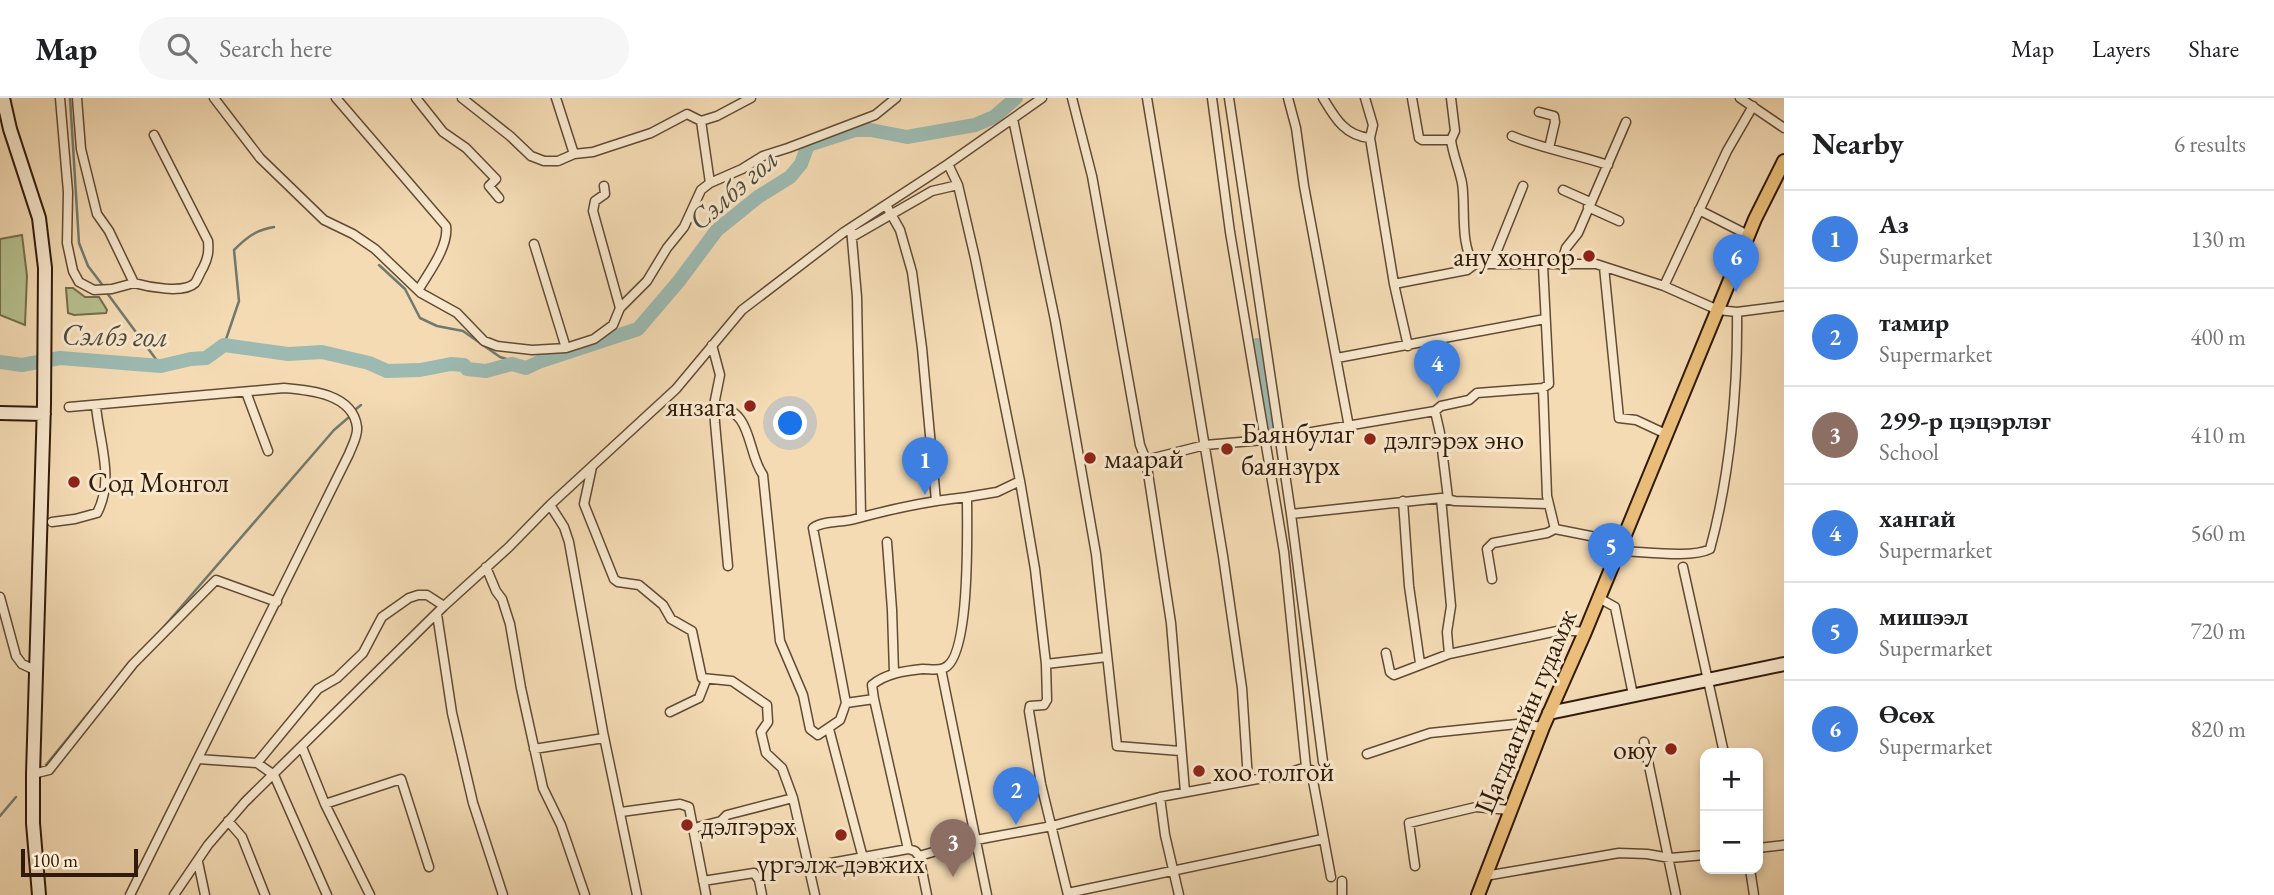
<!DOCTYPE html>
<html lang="en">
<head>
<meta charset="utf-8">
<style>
  body { margin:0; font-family:"EB Garamond",serif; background:#f6f6f6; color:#202124 }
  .controls { position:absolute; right:21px; bottom:21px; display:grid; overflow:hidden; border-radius:14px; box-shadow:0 4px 10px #0003 }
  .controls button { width:63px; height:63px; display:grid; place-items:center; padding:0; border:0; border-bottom:2px solid #e0e0e0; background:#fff; color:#202124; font:35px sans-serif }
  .scale { position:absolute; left:21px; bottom:18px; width:117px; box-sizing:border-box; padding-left:7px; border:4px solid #301b0a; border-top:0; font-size:19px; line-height:24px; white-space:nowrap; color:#301b0a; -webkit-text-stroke:5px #f8e8ce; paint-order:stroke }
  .you { position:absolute; left:791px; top:326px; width:24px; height:24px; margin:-18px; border:5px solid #fff; border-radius:50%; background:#1a73e8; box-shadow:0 0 0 10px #1a73e833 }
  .badge { display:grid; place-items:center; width:46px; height:46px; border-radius:50%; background:#8f2418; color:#fff; font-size:23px; font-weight:700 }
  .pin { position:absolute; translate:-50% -58px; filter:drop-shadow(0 2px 4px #0008) }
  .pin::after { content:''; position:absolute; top:37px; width:24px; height:21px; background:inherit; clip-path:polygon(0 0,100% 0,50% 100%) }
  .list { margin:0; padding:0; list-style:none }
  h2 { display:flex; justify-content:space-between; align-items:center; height:91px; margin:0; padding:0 28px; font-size:30px }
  h2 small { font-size:23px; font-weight:400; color:#757577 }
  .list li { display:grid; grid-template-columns:46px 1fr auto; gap:21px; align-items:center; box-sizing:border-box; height:98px; padding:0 28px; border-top:2px solid #e0e0e0 }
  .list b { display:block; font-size:26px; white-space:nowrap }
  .list p { margin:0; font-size:23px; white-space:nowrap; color:#757577 }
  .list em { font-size:23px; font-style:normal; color:#757577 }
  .icon { flex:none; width:38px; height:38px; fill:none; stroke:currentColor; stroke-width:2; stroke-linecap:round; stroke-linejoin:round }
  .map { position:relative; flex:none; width:1784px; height:797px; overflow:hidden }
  header { display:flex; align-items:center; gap:42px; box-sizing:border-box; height:98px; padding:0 35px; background:#fff; border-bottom:2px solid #e0e0e0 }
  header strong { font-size:33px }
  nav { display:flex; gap:38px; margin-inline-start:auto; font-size:24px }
  .search { width:490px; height:63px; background:#f6f6f6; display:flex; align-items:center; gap:18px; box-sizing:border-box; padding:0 24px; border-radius:38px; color:#757577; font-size:26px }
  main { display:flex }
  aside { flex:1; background:#fff }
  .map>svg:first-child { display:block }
  .green { fill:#b7c190; stroke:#746e4d; stroke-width:2 }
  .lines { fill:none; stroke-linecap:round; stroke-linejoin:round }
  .stream { stroke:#717a6f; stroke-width:2.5 }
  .river { stroke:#9cbab2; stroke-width:14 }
  .street-casing { stroke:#614b34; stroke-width:11 }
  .secondary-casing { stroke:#301b0a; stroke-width:16 }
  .primary-casing { stroke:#301b0a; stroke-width:16 }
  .street { stroke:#f8e8ce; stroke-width:8 }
  .secondary { stroke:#f8e8ce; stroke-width:12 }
  .primary { stroke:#eabe7a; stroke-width:12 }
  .poi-dot { fill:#8f2418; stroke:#f8e8ce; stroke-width:2.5 }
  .labels { text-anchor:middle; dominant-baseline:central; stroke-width:6; stroke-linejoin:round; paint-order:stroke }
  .poi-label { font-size:28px; fill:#301b0a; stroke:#f8e8ce; text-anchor:start }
  .street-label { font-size:28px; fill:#301b0a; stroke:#f8e8ce }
  .water-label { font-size:30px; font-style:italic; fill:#504b3c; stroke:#f8e8ce }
</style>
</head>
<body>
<header>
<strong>Map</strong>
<div class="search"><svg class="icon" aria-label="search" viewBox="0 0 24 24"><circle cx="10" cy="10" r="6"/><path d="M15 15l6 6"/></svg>Search here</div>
<nav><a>Map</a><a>Layers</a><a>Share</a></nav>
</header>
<main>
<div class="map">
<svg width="1784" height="797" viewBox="0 0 1784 797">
  <rect width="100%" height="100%" fill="#f4dbb4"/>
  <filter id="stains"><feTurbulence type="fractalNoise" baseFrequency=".00286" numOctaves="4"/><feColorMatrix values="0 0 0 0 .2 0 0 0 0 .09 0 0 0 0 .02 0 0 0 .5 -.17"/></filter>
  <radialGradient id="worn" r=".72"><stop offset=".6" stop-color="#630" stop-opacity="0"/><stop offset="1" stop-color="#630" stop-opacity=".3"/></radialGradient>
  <path class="green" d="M22,137L27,178L25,227L0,217V141Z
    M66,190H73L85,199H99L107,212L106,215L74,217L68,215Z"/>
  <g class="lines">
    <path class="stream" d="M70,0L79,145L88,168L104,189
      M379,167L405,191L420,220L437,228L463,233L500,259L522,266L541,263
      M107,195L161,268
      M224,247L239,203L234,152C247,139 256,132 274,129
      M356,311L361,307
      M162,531L334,332L348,320
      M46,667L95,607
      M0,718L16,699"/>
    <path class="river" d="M1257,247L1270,334
      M0,264L22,267L60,260L161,268L191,261L206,260L224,247L288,256L322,254L369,265L387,273L420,272L451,266L464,267L467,271L486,273L512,266L526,270L541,263L638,231L679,183L717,132L758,99L790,79L801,66L808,47L855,32H871L907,39L975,27L994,19L1016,0"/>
    <g class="street-casing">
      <path id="street" d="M60,0L68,94L67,145L73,173L79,184L94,192L112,191L134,185
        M77,0L81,51L97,116L109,133L134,185C148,189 184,196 195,185C198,181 200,174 203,170C208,160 209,154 208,143L154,37
        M214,0L260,60L324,122L353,136L375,151L421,195L457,215L484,243L497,248L532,252L566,250L534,146
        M336,0L446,128C449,148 429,174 419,191
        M416,0L443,34L466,50L496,81L489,88L499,100
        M462,0L510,38L531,58L544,63H558L574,56L593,54L605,50L651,35L687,16L701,23L717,18L751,0
        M556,0L574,56
        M1042,0L948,66L958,87L975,160L1020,383L1035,471L1046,566L1047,602L1044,607L1030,608L1029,613L1041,686L1068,797
        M1072,0L1092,78L1140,347L1146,362L1171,525L1185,694
        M1147,0L1223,458L1242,590L1248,682
        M1229,0L1291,416L1323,664
        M1288,0L1296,30L1304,88L1349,329
        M1323,0C1335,20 1345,38 1370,40
        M1365,0L1373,27L1370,40L1394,186L1408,248
        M1412,0L1419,40L1422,42H1451C1453,57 1459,70 1462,85C1466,107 1459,149 1475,166
        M1740,0L1784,30
        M1539,14L1554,18L1555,24L1549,50
        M1013,21L1055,222L1096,456L1117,648L1180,653
        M701,23L710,85L742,71L763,58L788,50L875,17L896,0
        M1512,38C1543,51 1575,56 1608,67
        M1451,42L1455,33L1451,0
        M604,88L605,96L595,103L593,113L620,210
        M1563,92L1590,104
        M886,107L900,132L912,174L922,250L936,403
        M1588,109L1619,123
        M1699,112L1748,137
        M851,130L857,199L861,419
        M852,139L932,93L958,87
        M1492,165L1523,88
        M1543,167L1549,286L1543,290L1547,398L1555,431L1621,444
        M1561,167L1566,150L1578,135L1626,24
        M1604,169L1619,320L1636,322L1666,336
        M1394,186L1467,172L1475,166H1596L1664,188L1718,212L1737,214L1784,208
        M1664,188L1727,53L1753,8
        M712,247L720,277L714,307L715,325L728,468
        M566,250L594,241L613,227L620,210L647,183L667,150L684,129L701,92L710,85
        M1337,260L1545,221
        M246,294L268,353
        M714,307C754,312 746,353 763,377L780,543L803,597L810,631L818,637L840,622L846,605L813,430C824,422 842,425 855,421C891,411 929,403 967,399
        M69,309L284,290C310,292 353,296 357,329C358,338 352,348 349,356L130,797
        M1435,313L1441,308L1469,302L1477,295L1543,290
        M1146,362L1205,347L1264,342L1435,313L1440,335L1448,400
        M592,369L584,406L614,481L618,484L639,487L663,507L671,521L692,533L702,580L732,583L767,607L768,624L761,634L766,655L782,670L793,700
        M1441,400L1451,508L1447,534L1449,556
        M1403,403L1409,488L1420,565
        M550,407L564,429L569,444L603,634L637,797
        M1291,416L1441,400L1455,403L1549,406
        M52,424L75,421L97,415C115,382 99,343 96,308
        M887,444L892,512L894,575
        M1618,453C1641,453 1691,461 1710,451C1730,378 1738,289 1737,214
        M486,469L496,493L502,501L510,526L521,590L543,690L561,727L585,797
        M1683,469L1724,655
        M1492,481L1487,451L1493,445L1547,435L1555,431
        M0,499L16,558L22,566L35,572
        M1599,500L1615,509L1633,597
        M437,516L452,615L473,705L503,797
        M1386,555L1390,574L1394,577L1449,556L1562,532L1585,534
        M1046,566L1107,559
        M941,571L987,797
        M874,601L872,587C886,575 905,573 923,571C929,571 938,573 944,570C971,560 967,426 967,399L997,394L1020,383
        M846,605L874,601L908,751
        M670,614L699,600L706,582
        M829,631L863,760
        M1644,644L1676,797
        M302,649L325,706L370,797
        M534,651L604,640
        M1367,656L1430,635L1517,626L1543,629
        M198,661L257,665L274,677L327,797
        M257,665L318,591L337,580L363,555L382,519L409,500L418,497H427L444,508
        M1304,671L1311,672L1331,779
        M33,676L49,672L133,566L216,482L277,504
        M1160,699L1165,737L1179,797
        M325,706L401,681L429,769
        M621,714L680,706L689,709L706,797
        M228,723L242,739L265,797
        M694,730L721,723L727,717L793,700L815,797
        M1758,750L1784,747
        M919,758L976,742L1052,728L1160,699L1285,676L1306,669L1284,454L1230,134L1212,0
        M198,764L205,797
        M1415,768L1409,725L1476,709L1509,712
        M809,769L908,751L915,753L919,758L927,797
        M1750,771L1754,797
        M1485,778L1619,755L1647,756L1670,760L1705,757
        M703,783L754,775L759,782L762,797
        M1068,795L1323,741
        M174,797L208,747L245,704L444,508L509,449L550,407L676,291L742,212L844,134L948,66
        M1342,797V783"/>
    </g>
    <g class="secondary-casing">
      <path id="secondary" d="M3,0L10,31L39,120L45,170L44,306L33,676V725L39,797
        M0,315L44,316
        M1549,615L1784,566"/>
    </g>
    <g class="primary-casing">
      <path id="primary" d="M1478,797L1543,629L1585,534L1755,121L1784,63"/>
    </g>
    <use href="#street" class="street"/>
    <use href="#secondary" class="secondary"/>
    <use href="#primary" class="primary"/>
  </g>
  <g class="poi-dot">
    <circle cx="1589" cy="158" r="7"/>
    <circle cx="750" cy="308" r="7"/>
    <circle cx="1370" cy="341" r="7"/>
    <circle cx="1227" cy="351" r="7"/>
    <circle cx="1090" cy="360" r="7"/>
    <circle cx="74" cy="384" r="7"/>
    <circle cx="1671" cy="651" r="7"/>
    <circle cx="1199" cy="673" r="7"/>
    <circle cx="687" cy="727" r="7"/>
    <circle cx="841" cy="737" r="7"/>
  </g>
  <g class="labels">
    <g class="poi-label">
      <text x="1575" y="158" text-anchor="end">ану хонгор</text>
      <text x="736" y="308" text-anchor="end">янзага</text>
      <text x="1241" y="335">Баянбулаг<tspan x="1241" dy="32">баянзүрх</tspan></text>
      <text x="1384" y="341">дэлгэрэх эно</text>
      <text x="1104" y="360">маарай</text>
      <text x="88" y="384">Сод Монгол</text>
      <text x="1657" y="651" text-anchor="end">оюу</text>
      <text x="1213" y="673">хоо толгой</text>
      <text x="701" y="727">дэлгэрэх</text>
      <text x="841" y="765" text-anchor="middle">үргэлж дэвжих</text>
    </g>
    <g class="street-label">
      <text transform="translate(1525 613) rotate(-67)">Цагдаагийн гудамж</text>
    </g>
    <g class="water-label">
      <text transform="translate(733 91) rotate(-41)">Сэлбэ гол</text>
      <text transform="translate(115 237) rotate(1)">Сэлбэ гол</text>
    </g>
  </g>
  <rect width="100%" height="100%" filter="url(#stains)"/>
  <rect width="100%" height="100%" fill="url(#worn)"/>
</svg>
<div class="controls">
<button>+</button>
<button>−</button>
</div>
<div class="scale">100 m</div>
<div class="you"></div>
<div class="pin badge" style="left:925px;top:397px;background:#3f7fe0">1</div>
<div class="pin badge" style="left:1016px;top:727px;background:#3f7fe0">2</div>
<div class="pin badge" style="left:953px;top:779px;background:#8d6e63">3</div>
<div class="pin badge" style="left:1437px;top:300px;background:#3f7fe0">4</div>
<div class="pin badge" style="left:1611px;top:483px;background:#3f7fe0">5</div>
<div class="pin badge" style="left:1736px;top:194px;background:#3f7fe0">6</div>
</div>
<aside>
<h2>Nearby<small>6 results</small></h2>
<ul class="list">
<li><span class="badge" style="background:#3f7fe0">1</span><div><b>Аз</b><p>Supermarket</p></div><em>130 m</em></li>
<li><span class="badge" style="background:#3f7fe0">2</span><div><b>тамир</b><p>Supermarket</p></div><em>400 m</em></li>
<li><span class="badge" style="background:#8d6e63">3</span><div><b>299-р цэцэрлэг</b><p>School</p></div><em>410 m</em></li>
<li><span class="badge" style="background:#3f7fe0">4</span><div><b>хангай</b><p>Supermarket</p></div><em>560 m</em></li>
<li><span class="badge" style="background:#3f7fe0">5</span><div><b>мишээл</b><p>Supermarket</p></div><em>720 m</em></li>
<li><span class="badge" style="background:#3f7fe0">6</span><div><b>Өсөх</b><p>Supermarket</p></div><em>820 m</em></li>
</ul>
</aside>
</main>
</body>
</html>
